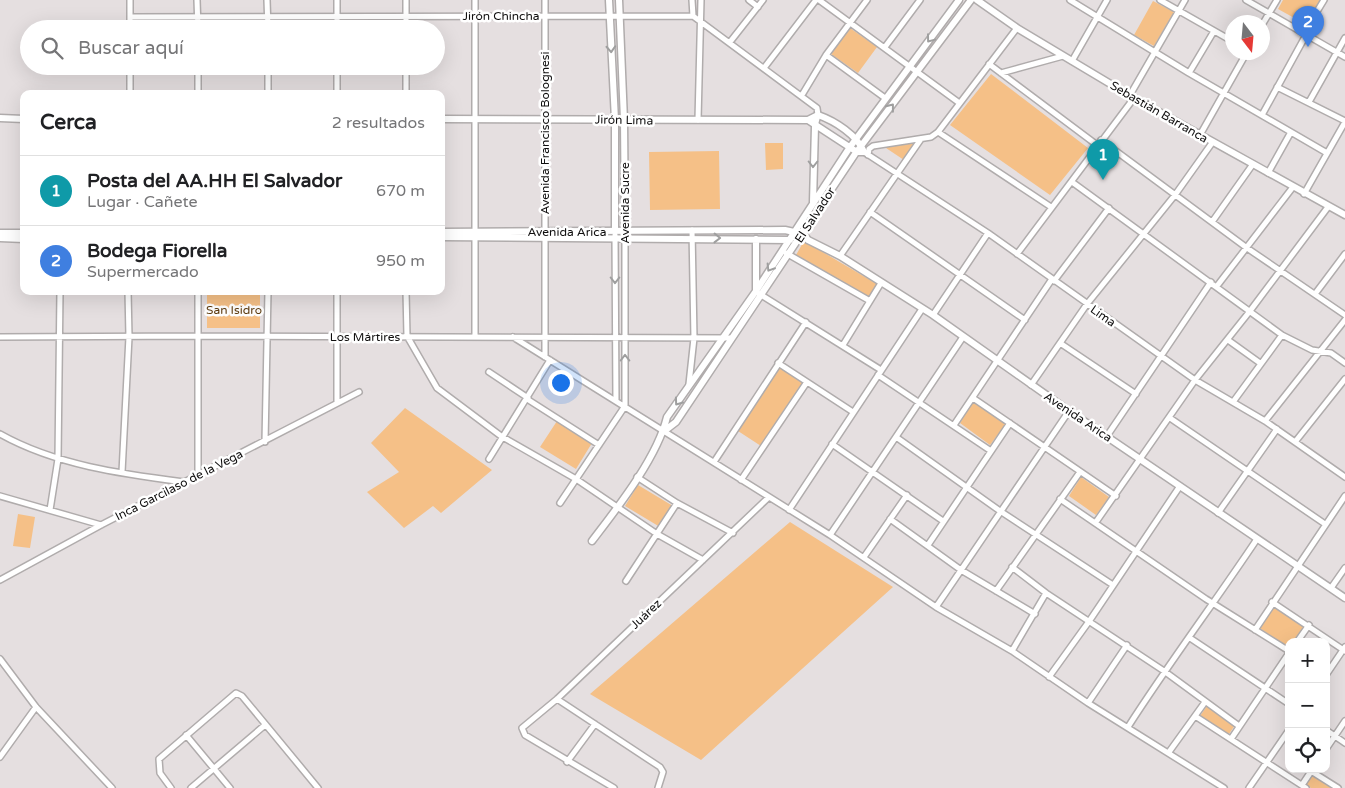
<!DOCTYPE html>
<html lang="es">
<head>
<meta charset="utf-8">
<style>
  body { margin:0; font-family:"Varela Round",sans-serif; background:#f6f6f6; color:#202124 }
  .controls { position:absolute; right:15px; bottom:15px; display:grid; overflow:hidden; border-radius:10px; box-shadow:0 5px 20px #0002 }
  .controls button { width:45px; height:45px; display:grid; place-items:center; padding:0; border:0; border-bottom:1px solid #e0e0e0; background:#fff; color:#202124; font:25px sans-serif }
  .compass { position:absolute; left:1225px; top:15px; width:45px; height:45px; border-radius:50%; background:#fff; box-shadow:0 5px 20px #0002; rotate:164deg }
  .you { position:absolute; left:560px; top:382px; width:18px; height:18px; margin:-12px; border:4px solid #fff; border-radius:50%; background:#1a73e8; box-shadow:0 0 0 8px #1a73e833 }
  .badge { display:grid; place-items:center; width:32px; height:32px; border-radius:50%; background:#1a73e8; color:#fff; font-size:16px; font-weight:700 }
  .pin { position:absolute; translate:-50% -41px; filter:drop-shadow(0 1px 2px #0008) }
  .pin::after { content:''; position:absolute; top:26px; width:18px; height:15px; background:inherit; clip-path:polygon(0 0,100% 0,50% 100%) }
  .list { margin:0; padding:0; list-style:none }
  h2 { display:flex; justify-content:space-between; align-items:center; height:65px; margin:0; padding:0 20px; font-size:21px }
  h2 small { font-size:16px; font-weight:400; color:#757577 }
  .list li { display:grid; grid-template-columns:32px 1fr auto; gap:15px; align-items:center; box-sizing:border-box; height:70px; padding:0 20px; border-top:1px solid #e0e0e0 }
  .list b { display:block; font-size:19px; white-space:nowrap }
  .list p { margin:0; font-size:16px; white-space:nowrap; color:#757577 }
  .list em { font-size:16px; font-style:normal; color:#757577 }
  .icon { flex:none; width:28px; height:28px; fill:none; stroke:currentColor; stroke-width:2; stroke-linecap:round; stroke-linejoin:round }
  .map { position:relative; flex:none; width:1345px; height:788px; overflow:hidden }
  .search { position:absolute; background:#fff; box-shadow:0 5px 20px #0002; left:20px; top:20px; width:425px; height:55px; display:flex; align-items:center; gap:12px; box-sizing:border-box; padding:0 18px; border-radius:28px; color:#757577; font-size:19px }
  .panel { position:absolute; background:#fff; box-shadow:0 5px 20px #0002; left:20px; top:90px; width:425px; height:205px; border-radius:10px }
  .map>svg:first-child { display:block }
  .green { fill:#f5c087 }
  .lines { fill:none; stroke-linecap:round; stroke-linejoin:round }
  .minor-casing { stroke:#b0acac; stroke-width:8 }
  .tertiary-casing { stroke:#b0acac; stroke-width:9 }
  .minor { stroke:#fff; stroke-width:5 }
  .tertiary { stroke:#fff; stroke-width:6 }
  .oneway { stroke:#9f9f9f }
  .labels { text-anchor:middle; dominant-baseline:central; stroke-width:5; stroke-linejoin:round; paint-order:stroke }
  .street-label { font-size:12px; fill:#0f0e0e; stroke:#fff }
  .park-label { font-size:12px; fill:#5e3b0e; stroke:#fff }
</style>
</head>
<body>
<div class="map">
<svg width="1345" height="788" viewBox="0 0 1345 788">
  <rect width="100%" height="100%" fill="#e5dfe0"/>
  <path class="green" d="M1283,0H1322L1307,25L1278,9Z
    M1153,1L1174,12L1154,46L1134,35Z
    M850,28L877,47L858,73L831,54Z
    M991,74L1088,148L1050,195L950,125Z
    M912,142L914,145L904,160L886,148V145Z
    M765,143H783V169L766,170Z
    M719,151L720,209L650,210L649,152Z
    M804,241L877,284L869,297L796,255Z
    M207,291H260V328H207Z
    M780,367L803,382L761,446L738,431Z
    M973,401L1006,424L990,445L960,423Z
    M405,408L492,470L441,513L433,506L404,528L367,492L399,472L371,443Z
    M557,421L592,443L576,469L540,447Z
    M1081,477L1109,497L1096,515L1069,496Z
    M638,485L673,506L660,527L625,506Z
    M18,514L35,517L30,548L13,546Z
    M790,522L893,587L701,760L590,694Z
    M1273,605L1305,626L1293,642H1289V648L1258,627Z
    M1209,703L1237,722L1229,734L1200,716Z
    M1312,773L1335,788H1311L1304,784Z"/>
  <g class="lines">
    <g class="minor-casing">
      <path id="minor" d="M130,0V29
        M197,0L198,29
        M267,0L268,29
        M337,0V29
        M475,0V337
        M692,0L693,16
        M749,0L758,7
        M819,0L958,102
        M1070,0L1189,73L1327,153
        M1160,0L1232,41
        M1246,0L1345,57
        M693,16L817,108L818,115L815,126
        M130,17L693,16
        M1262,25L1277,0
        M406,29V0
        M1304,33L1324,0
        M730,42L763,0
        M885,47L920,0
        M826,55L885,98
        M1072,61L1107,0
        M989,64L1097,145
        M198,66V94
        M337,66V94
        M764,68L816,0
        M1001,73L1063,56
        M1189,73L1214,31
        M1277,87L1345,121
        M130,94V66
        M268,94V66
        M406,94V66
        M802,95L826,55L867,0
        M1130,95L1185,0
        M1309,102L1345,38
        M1262,115L1306,35
        M698,120L701,0
        M938,132L1051,207
        M1200,135L1247,52
        M1101,140L1247,248L1345,315
        M864,152L988,233L1195,380L1265,421L1345,477
        M868,155L869,149L873,146L931,137L938,132L1017,28
        M1268,173L1291,132
        M1072,182L1282,335L1312,350L1331,353L1345,363
        M1304,194L1345,122
        M870,212L1025,320
        M1212,222L1253,164
        M615,235L616,401
        M786,253L870,301
        M1017,254L1134,98
        M840,256L921,139
        M1054,281L1109,208
        M1217,286L1293,187
        M198,291V475
        M337,291V402
        M406,291L407,336L437,388L501,436L576,479L657,534L703,560
        M758,293L881,370
        M1315,294L1345,254
        M933,315L988,233
        M0,337L198,336L730,338
        M513,337L830,535L936,607L1012,651L1088,703L1224,788
        M1228,340L1260,363
        M1060,343L1136,394
        M843,345L881,283
        M545,357V0
        M778,363L853,412
        M489,372L528,398
        M878,375L991,451
        M689,384L694,338L692,230
        M1031,385L1087,304L1175,195L1212,143
        M973,398L1116,496
        M527,399L599,445
        M1233,402L1282,335
        M1170,418L1325,524
        M1265,421L1345,320
        M954,425L1052,279
        M0,434C55,465 122,474 184,482
        M1107,436L1211,282
        M896,437L1000,511L1113,585
        M265,442L268,291
        M1295,442L1345,379
        M832,444L943,521
        M489,459L550,360
        M714,462L806,322
        M122,472L129,337L128,291
        M637,477L677,503L733,533
        M741,480L807,382
        M0,496L101,525
        M1060,499L1206,599L1289,651
        M560,503L625,406V232
        M50,510L58,459L60,291
        M789,510L922,309
        M1218,513L1277,429
        M890,519L961,570L1035,614
        M1096,522L1195,380L1250,311L1328,207
        M830,535L963,337
        M928,545L1010,423
        M864,557L907,495
        M1012,567L1046,593L1164,671L1239,726
        M0,580L101,525L359,392
        M626,581L677,503
        M1331,588L1345,568
        M996,591L1080,472
        M1272,602L1345,651
        M936,607L1069,411
        M1255,630L1345,496
        M1190,638L1289,704
        M1297,642L1309,625
        M1012,651L1046,593
        M0,659L36,707L112,788
        M1326,675L1345,647
        M1049,677L1090,620L1180,486
        M557,699L660,767L663,772L658,788
        M1088,703L1127,645
        M1195,716L1306,788
        M1128,727C1169,663 1215,602 1257,539
        M1326,730L1345,743
        M186,735L230,788
        M1231,739L1289,653
        M1326,749L1345,721
        M1169,752L1205,702
        M0,757L36,707
        M567,762L595,724
        M1311,771L1338,788
        M1302,785L1312,770
        M171,788L160,773L159,759L236,693L242,696L318,788
        M191,788L265,725
        M614,788L525,735L522,728L557,699L769,497
        M1249,788L1289,730"/>
    </g>
    <g class="tertiary-casing">
      <path id="tertiary" d="M609,0L615,120V232
        M619,0L624,120L625,232
        M977,0L1017,28L1134,98L1345,215
        M0,118L24,119
        M441,119L808,120L818,115C835,121 857,135 864,152H857L808,120
        M813,202L815,126
        M441,232L785,230L803,234L808,240L840,256L933,315L1069,411L1345,598
        M0,233H24
        M441,237L790,240
        M0,238L24,239
        M756,290V239
        M663,432L676,422L855,154L971,0
        M592,541C618,507 657,458 667,417L756,291L850,147L959,0"/>
    </g>
    <use href="#minor" class="minor"/>
    <use href="#tertiary" class="tertiary"/>
  </g>
  <defs><path id="oneway-chevron" d="M-2-3.5L2.5 0L-2 3.5" fill="none" stroke-width="1.6" stroke-linecap="round" stroke-linejoin="round" transform="scale(1.25)"/></defs>
  <g class="oneway">
    <use href="#oneway-chevron" transform="translate(930 39) rotate(127)"/>
    <use href="#oneway-chevron" transform="translate(611 49) rotate(87)"/>
    <use href="#oneway-chevron" transform="translate(891 107) rotate(-52)"/>
    <use href="#oneway-chevron" transform="translate(813 164) rotate(90)"/>
    <use href="#oneway-chevron" transform="translate(717 238) rotate(1)"/>
    <use href="#oneway-chevron" transform="translate(770 268) rotate(122)"/>
    <use href="#oneway-chevron" transform="translate(615 280) rotate(90)"/>
    <use href="#oneway-chevron" transform="translate(625 358) rotate(-90)"/>
    <use href="#oneway-chevron" transform="translate(678 402) rotate(126)"/>
  </g>
  <g class="labels">
    <g class="street-label">
      <text x="501" y="16">Jirón Chincha</text>
      <text transform="translate(1159 112) rotate(30)">Sebastián Barranca</text>
      <text transform="translate(624 120) rotate(1)">Jirón Lima</text>
      <text transform="translate(545 133) rotate(-90)">Avenida Francisco Bolognesi</text>
      <text transform="translate(625 203) rotate(-90)">Avenida Sucre</text>
      <text transform="translate(815 215) rotate(-57)">El Salvador</text>
      <text x="567" y="232">Avenida Arica</text>
      <text transform="translate(1103 316) rotate(35)">Lima</text>
      <text x="365" y="337">Los Mártires</text>
      <text transform="translate(1078 417) rotate(34)">Avenida Arica</text>
      <text transform="translate(179 485) rotate(-27)">Inca Garcilaso de la Vega</text>
      <text transform="translate(646 614) rotate(-43)">Juárez</text>
    </g>
    <g class="park-label">
      <text x="234" y="310">San Isidro</text>
    </g>
  </g>
</svg>
<div class="controls">
<button>+</button>
<button>−</button>
<button><svg class="icon" aria-label="locate" viewBox="0 0 24 24"><circle cx="12" cy="12" r="6"/><path d="M12 2v4M12 18v4M2 12h4M18 12h4"/></svg></button>
</div>
<svg class="compass" viewBox="-18 -18 36 36"><path d="M0-13l5 13h-10z" fill="#e53935"/><path d="M0 13l5-13h-10z" fill="#757577"/></svg>
<div class="you"></div>
<div class="pin badge" style="left:1103px;top:180px;background:#0f9aa8">1</div>
<div class="pin badge" style="left:1308px;top:47px;background:#3f7fe0">2</div>
<div class="search"><svg class="icon" aria-label="search" viewBox="0 0 24 24"><circle cx="10" cy="10" r="6"/><path d="M15 15l6 6"/></svg>Buscar aquí</div>
<section class="panel">
<h2>Cerca<small>2 resultados</small></h2>
<ul class="list">
<li><span class="badge" style="background:#0f9aa8">1</span><div><b>Posta del AA.HH El Salvador</b><p>Lugar · Cañete</p></div><em>670 m</em></li>
<li><span class="badge" style="background:#3f7fe0">2</span><div><b>Bodega Fiorella</b><p>Supermercado</p></div><em>950 m</em></li>
</ul>
</section>
</div>
</body>
</html>
